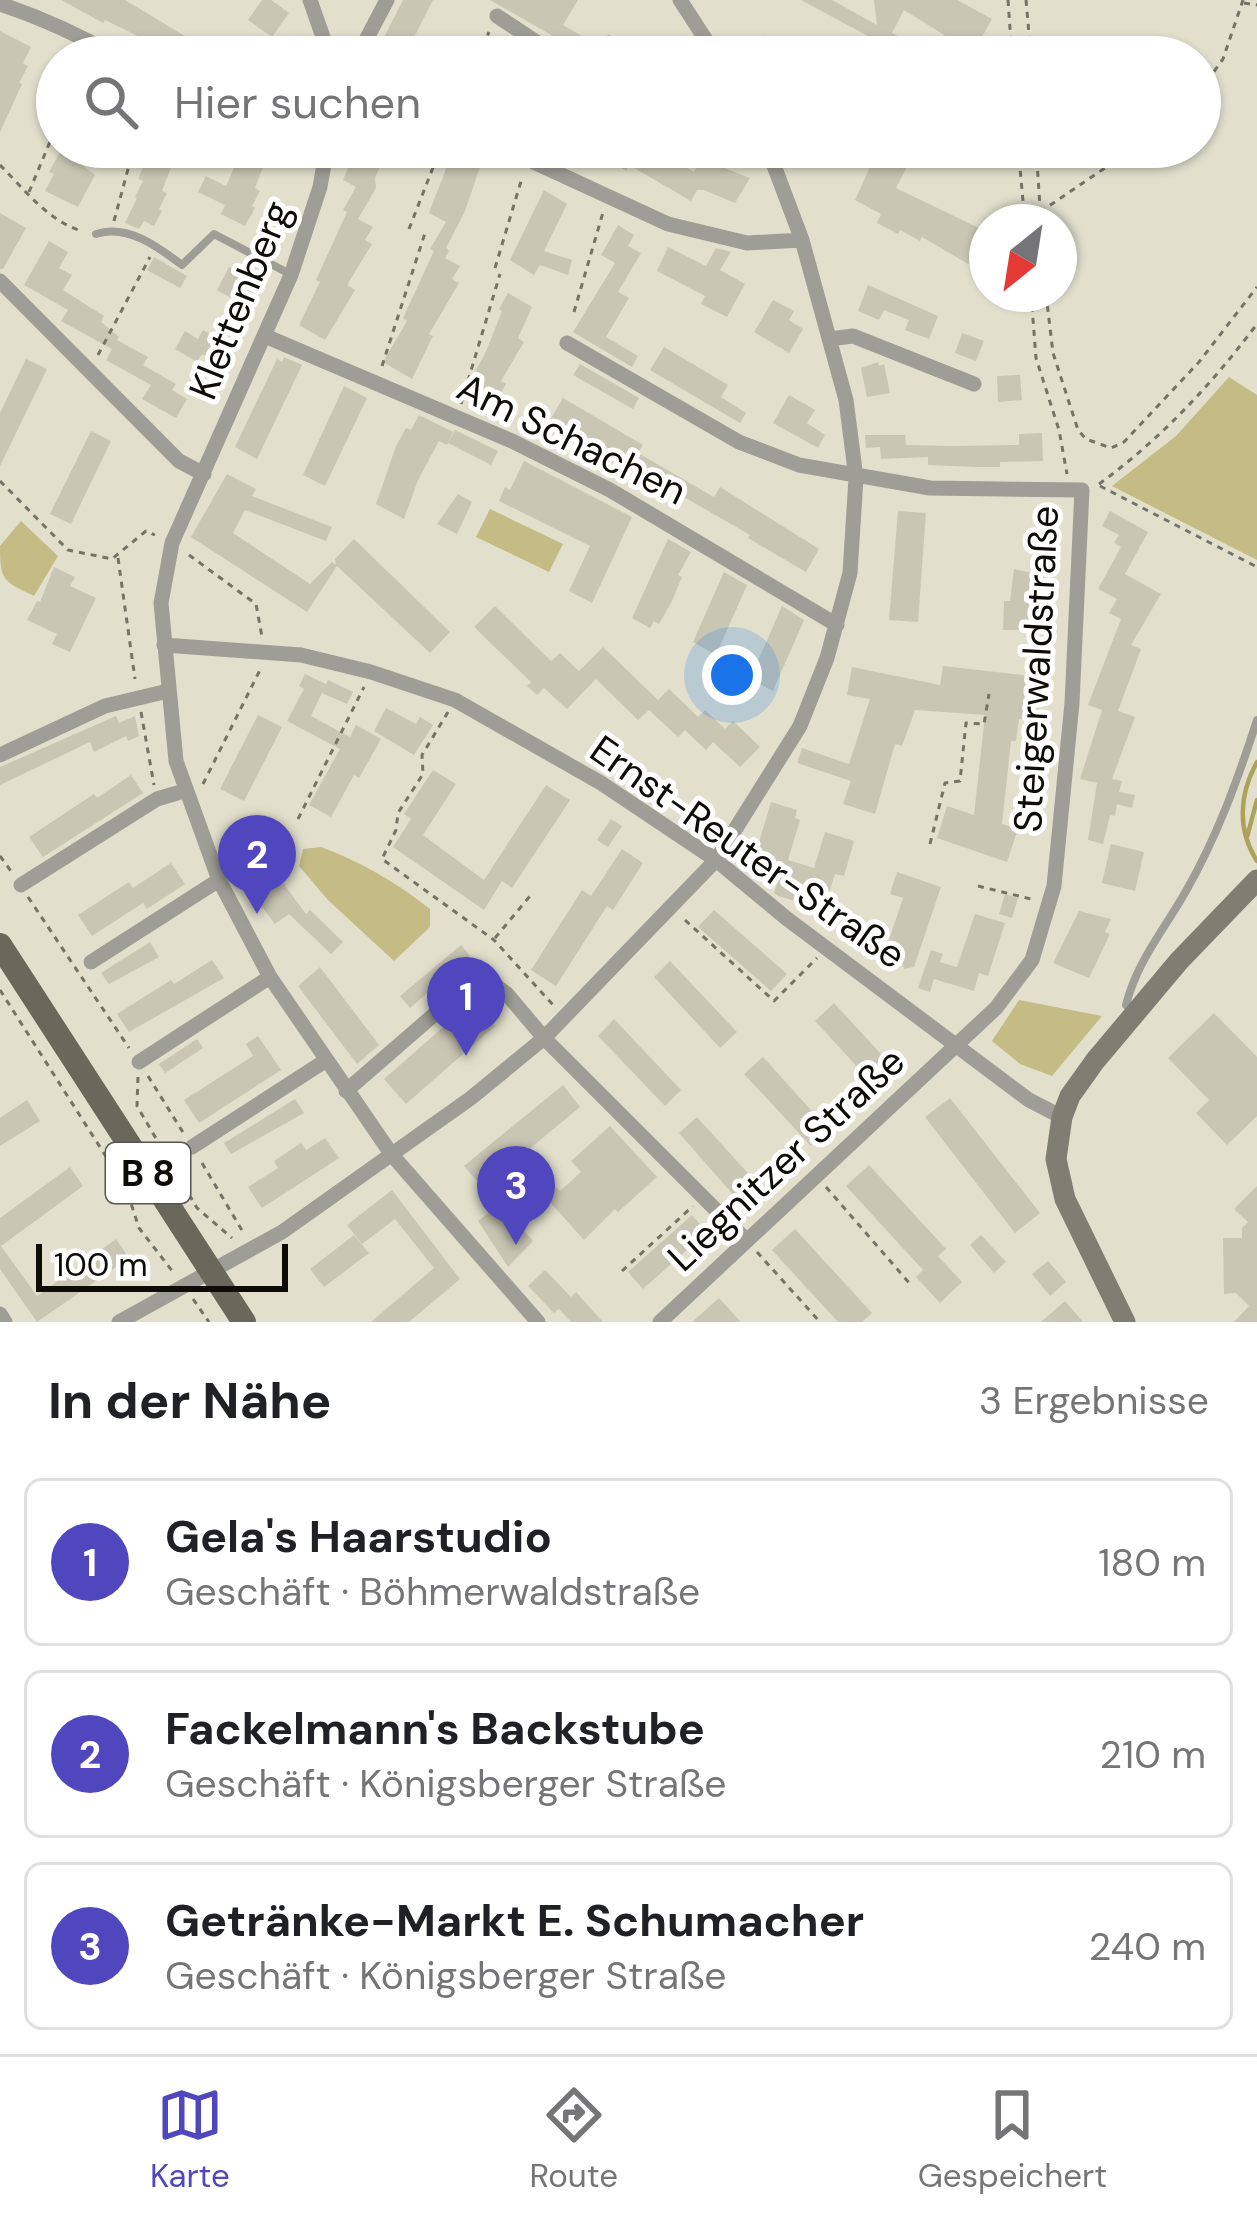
<!DOCTYPE html>
<html lang="de">
<head>
<meta charset="utf-8">
<style>
  body { margin:0; font-family:"DM Sans",sans-serif; background:#f2f2f2; color:#202124 }
  .compass { position:absolute; left:969px; top:204px; width:108px; height:108px; border-radius:50%; background:#fff; box-shadow:0 3px 9px #0004; rotate:210deg }
  .scale { position:absolute; left:36px; bottom:30px; width:252px; box-sizing:border-box; padding-left:12px; border:6px solid #0d0c06; border-top:0; font-size:33px; line-height:42px; white-space:nowrap; color:#0d0c06; -webkit-text-stroke:9px #fff; paint-order:stroke }
  .you { position:absolute; left:732px; top:675px; width:42px; height:42px; margin:-30px; border:9px solid #fff; border-radius:50%; background:#1a73e8; box-shadow:0 0 0 18px #1a73e833 }
  .badge { display:grid; place-items:center; width:78px; height:78px; border-radius:50%; background:#5047be; color:#fff; font-size:39px; font-weight:700 }
  .pin { position:absolute; translate:-50% -99px; filter:drop-shadow(0 3px 6px #0008) }
  .pin::after { content:''; position:absolute; top:63px; width:42px; height:36px; background:inherit; clip-path:polygon(0 0,100% 0,50% 100%) }
  .list { margin:0; padding:0; list-style:none }
  h2 { display:flex; justify-content:space-between; align-items:center; height:156px; margin:0; padding:0 48px; font-size:51px }
  h2 small { font-size:39px; font-weight:400; color:#757577 }
  .list li { display:grid; grid-template-columns:78px 1fr auto; gap:36px; align-items:center; box-sizing:border-box; height:168px; margin:0 24px 24px; padding:0 24px; border:3px solid #e0e0e0; border-radius:18px }
  .list b { display:block; font-size:45px; white-space:nowrap }
  .list p { margin:0; font-size:39px; white-space:nowrap; color:#757577 }
  .list em { font-size:39px; font-style:normal; color:#757577 }
  .icon { flex:none; width:66px; height:66px; fill:none; stroke:currentColor; stroke-width:2; stroke-linecap:round; stroke-linejoin:round }
  .map { position:relative; flex:none; width:1257px; height:1322px; overflow:hidden }
  .search { position:absolute; background:#fff; box-shadow:0 3px 9px #0004; left:36px; right:36px; top:36px; height:132px; display:flex; align-items:center; gap:30px; box-sizing:border-box; padding:0 42px; border-radius:66px; color:#757577; font-size:45px }
  .sheet { height:732px; background:#fff }
  nav { display:flex; justify-content:space-around; align-items:center; box-sizing:border-box; height:168px; border-top:3px solid #e0e0e0; background:#fff; font-size:33px; color:#757577 }
  nav a { display:grid; justify-items:center; gap:6px }
  nav .on { color:#5047be }
  .map>svg:first-child { display:block }
  .green { fill:#c4bc84 }
  .lines { fill:none; stroke-linecap:round; stroke-linejoin:round }
  .stream { stroke:#ada25a; stroke-width:4.5 }
  .building { fill:#c9c6b4 }
  .path { stroke:#757367; stroke-width:3; stroke-dasharray:6 6; stroke-linecap:butt }
  .lane { stroke:#9f9e96; stroke-width:8 }
  .street { stroke:#9f9e96; stroke-width:15 }
  .secondary { stroke:#807e73; stroke-width:21 }
  .primary { stroke:#6a685a; stroke-width:24 }
  .labels { text-anchor:middle; dominant-baseline:central; stroke-width:10; stroke-linejoin:round; paint-order:stroke }
  .shield { fill:#fff; stroke:#565551; stroke-width:3 }
  .shield-label { font-size:36px; font-weight:bold; fill:#0d0c06 }
  .street-label { font-size:39px; fill:#0d0c06; stroke:#fff }
</style>
</head>
<body>
<div class="map">
<svg width="1257" height="1322" viewBox="0 0 1257 1322">
  <rect width="100%" height="100%" fill="#e2e0cd"/>
  <path class="green" d="M1229,377L1257,395V560L1112,486L1176,436Z
    M490,509L563,544L549,572L476,537Z
    M21,521L58,556L34,596C3,581 0,581 0,546Z
    M321,847C361,862 396,882 430,909V927L394,961L328,900L299,866L303,849Z
    M1019,1000L1102,1016L1052,1076L1020,1064L992,1041Z"/>
  <g class="lines">
    <path class="stream" d="M1257,762C1239,794 1237,830 1257,861
      M1247,837L1257,800"/>
  </g>
  <path class="building" d="M61,0H125L220,57H169L144,39L105,20L103,23Z
    M262,0H271L289,13L272,37L248,20Z
    M403,0H433L404,57H384L376,53Z
    M490,0H578L563,25L601,47L608,34L649,57H590Z
    M801,0H832L877,25L874,0H957L992,19L973,53L904,10L892,33L938,57H906L885,46L881,55L879,42Z
    M0,31L31,47L23,63L28,66L19,83L22,84L0,132Z
    M763,35L803,57H751Z
    M63,147L92,150L83,166L95,175L78,207L45,191L54,174L49,172Z
    M152,147H179L162,191L167,193L159,209L162,211L154,226L144,221L139,229L125,223L137,198L135,197L143,181L138,179Z
    M243,147H271L255,188L260,191L252,206L255,208L245,226L221,214L225,205L198,192L206,176L226,186Z
    M357,147H388L375,178L376,188L358,219L373,227L365,240L372,244L347,285L355,290L325,340L299,325L320,282L316,280L347,212L343,210L356,187L343,180Z
    M586,147H635L653,158L657,150L694,172L702,159L750,178L735,203L704,190H697L691,201L629,165L626,171Z
    M879,147H901L908,151L903,160L909,163L896,188L987,232V275L922,237L920,241L900,230L898,234L877,223L881,214L855,200Z
    M452,153L480,167L465,211L446,248L449,251L445,258L460,266L452,279L459,283L429,334L433,336L412,379L383,362L407,321L403,318L434,251L430,249L446,222L429,213Z
    M544,190L567,204L544,251L572,260L568,275L540,265L534,275L510,260Z
    M0,213L26,228L3,269H0Z
    M618,225L634,235L628,246L641,253L618,292L629,298L606,337L638,356L632,367L573,332L615,263L601,255Z
    M49,241L68,252L59,268L72,275L63,290L104,316L101,322L119,337L117,340L148,357L143,365L176,384L172,390L187,399L176,418L142,399L151,385L106,360L112,349L61,321L68,310L24,285Z
    M668,247L706,266L716,248L731,252L720,270L745,284L727,317L701,304L705,296L657,271Z
    M154,257L187,276L180,288L147,270Z
    M229,267L260,284L247,307L217,290Z
    M868,285L938,316L929,339L905,330L909,320L884,310L879,320L858,311Z
    M508,293L532,307L518,338L524,342L501,381L506,384L490,411L462,394L485,354L502,311L499,309Z
    M773,300L794,311L789,320L803,329L789,353L754,332Z
    M203,330L222,341L212,359L202,354L197,362L175,349L185,331L198,339Z
    M962,333L984,341L976,361L955,353Z
    M664,347L728,385L721,397L746,413L740,423L650,370Z
    M284,357L302,365L257,459L235,447L277,359L282,362Z
    M26,359L47,369L0,466V413Z
    M878,362L879,366L884,364L890,393L867,397L861,368Z
    M580,364L639,398L633,409L573,375Z
    M1020,375L1022,400L998,402L997,376Z
    M344,386L367,398L325,486L303,475Z
    M789,395L815,410L807,423L825,435L818,448L773,423Z
    M563,398L643,445L638,453L714,497L720,487L819,549L806,572L748,538L750,535L550,420Z
    M419,415L453,432L447,445L439,441L418,480L404,519L376,504L396,446L406,428L411,430Z
    M455,430L498,451L491,465L448,443Z
    M91,431L111,441L71,524L50,514Z
    M1042,433L1043,461L1000,462V467H976L928,465V457L881,459L880,447L866,448L865,435H905L906,445L953,446L1019,445V434Z
    M524,461L632,517L592,603L569,591L590,546L499,501L505,487L510,490Z
    M227,474L256,489L252,496L332,527L326,541L245,510L233,533L310,584L332,562L336,565L335,559L354,539L450,632L430,653L337,566L307,612L191,537Z
    M458,494L472,502L457,534L437,524Z
    M898,511L926,513L918,622L889,620Z
    M1110,511L1148,532L1125,574L1161,594L1131,645L1141,649L1118,711L1135,717L1112,779L1122,781L1119,792L1135,795L1132,808L1117,804L1115,816L1110,815L1103,844L1088,840L1097,783L1080,779L1102,710L1088,705L1121,619L1109,613L1117,599L1098,589L1121,547L1114,543L1119,535L1102,526Z
    M668,539L691,552L678,575L682,577L672,601L659,624L654,621L650,628L632,618Z
    M54,567L75,577L70,586L96,598L70,652L52,644L57,634L27,620L37,601L40,602Z
    M1014,569L1044,575L1041,604L1034,603V630H1003L1004,601H1010Z
    M724,572L747,585L716,655L693,642Z
    M495,606L551,661L560,653L579,671L603,647L658,700L669,689L698,717L705,710L725,729L733,721L760,747L740,767L713,742L706,750L685,730L678,737L649,710L638,720L596,679L567,709L544,688L537,695L527,686L531,682L474,627Z
    M782,606L804,620L773,691L750,679Z
    M943,666L1041,677L1038,721L1019,719L1016,741H1011L1002,824L1018,829L1007,862L937,838L947,806L974,815L985,715L915,710L902,746L895,744L875,814L843,804L851,781L797,763L802,748L849,764L870,699L847,695L852,667L940,685Z
    M305,674L326,684L311,716L350,737L356,725L381,739L359,778L354,775L331,817L309,805L340,749L287,721L304,689L299,686Z
    M328,680L353,692L347,704L322,693Z
    M386,708L416,724L420,717L433,725L414,755L374,731Z
    M258,715L282,727L244,801L220,789Z
    M116,716L119,723L135,716L139,736L128,741L126,736L94,752L90,742L0,785V767Z
    M433,770L456,784L423,835L484,880L546,785L570,800L512,888L502,881L484,910L393,847L411,819L404,814Z
    M131,775L143,793L43,857L29,837L94,794L97,798Z
    M771,802L797,810L795,818L800,820L788,860L814,868L825,832L854,841L844,876L835,874L824,909L778,896L774,893L781,870L753,862Z
    M611,819L622,826L608,847L597,840Z
    M250,823L280,863L272,868L306,914L310,910L343,942L331,954L289,914L275,924L247,887L255,881L225,842Z
    M1111,844L1144,852L1135,891L1102,883Z
    M622,849L643,863L613,910L607,906L556,986L531,970L582,890L591,896Z
    M171,863L185,884L147,909L143,903L92,936L78,915L129,882L133,888Z
    M897,872L941,887L914,967L904,969L902,962L889,965L886,949L903,898L890,894Z
    M1005,894L1018,898L1012,918L999,914Z
    M714,910L787,974L771,991L698,927Z
    M1079,911L1111,919L1105,932L1110,934L1089,978L1053,963Z
    M975,914L1005,923L988,976L979,973L974,991L934,979L930,992L918,988L931,950L943,954L940,962L957,967Z
    M150,942L159,957L109,984L101,973Z
    M461,945L470,956L410,1008L400,996Z
    M212,960L224,978L129,1032L117,1014L171,980L174,984Z
    M670,961L737,1032L720,1048L654,977Z
    M320,967L379,1045L357,1064L298,986Z
    M473,1001L495,1026L406,1104L384,1079Z
    M834,1003L893,1067L874,1085L815,1021Z
    M1214,1013L1257,1057V1116L1227,1145L1196,1113L1209,1100L1168,1058Z
    M614,1019L681,1090L665,1106L598,1036Z
    M258,1036L281,1070L199,1123L184,1100L253,1056L246,1044Z
    M197,1039L203,1048L165,1073L159,1064Z
    M763,1057L829,1130L811,1146L744,1074Z
    M563,1085L580,1107L503,1171L520,1192L500,1208L464,1166Z
    M950,1098L1040,1213L1015,1233L925,1117Z
    M295,1099L304,1113L231,1154L224,1143Z
    M27,1100L40,1121L0,1146V1118Z
    M697,1117L763,1190L744,1207L679,1133Z
    M610,1126L657,1177L618,1212L615,1209L584,1240L539,1190L550,1180L560,1191L581,1172L571,1161Z
    M325,1138L339,1158L262,1208L248,1187L278,1168L274,1161L301,1143L306,1150Z
    M869,1165L946,1249L938,1256L962,1282L940,1303L916,1277L923,1270L846,1186Z
    M70,1167L83,1186L1,1246L37,1296L116,1239L129,1258L37,1322L0,1269V1218Z
    M1257,1186V1322H1234L1249,1306L1236,1293L1224,1294L1223,1238H1242V1228L1248,1222L1234,1209Z
    M392,1190L460,1279L409,1322H371L434,1268L395,1219L362,1244L347,1225Z
    M496,1207L515,1230L520,1226L533,1241L508,1267L478,1221Z
    M692,1215L707,1232L643,1289L628,1272Z
    M795,1229L872,1313L862,1322H838L772,1250Z
    M354,1235L369,1253L324,1287L310,1269Z
    M981,1235L1006,1262L994,1273L970,1245Z
    M1048,1261L1066,1282L1050,1296L1032,1274Z
    M545,1270L571,1297L576,1292L603,1322H571L559,1309L554,1313L528,1286Z
    M719,1298L741,1322H692Z
    M1065,1301L1083,1322H1041Z"/>
  <g class="lines">
    <path class="path" d="M1008,0L1012,57
      M1026,0L1031,57
      M1244,3L1257,5
      M477,57L489,32
      M1200,91L1223,59L1243,0
      M1018,147L1025,222
      M1036,147L1041,222
      M0,165C24,189 49,222 82,231
      M29,192L57,125
      M1040,212L1136,147
      M114,221L134,147
      M409,229L441,147
      M495,268L522,178
      M1031,294L1036,358L1059,430L1067,474
      M1046,294L1053,353L1078,430L1086,439L1111,448L1124,442L1199,362L1257,287
      M574,312L604,209
      M98,355L150,257
      M382,366L425,233
      M461,404L500,274
      M0,481L68,550L112,559L146,531L155,535
      M1099,484C1161,439 1211,385 1257,324
      M1100,486L1257,567
      M189,555L256,604L262,637
      M118,558L135,679
      M141,712L154,785
      M448,712L422,755L423,774L398,813L396,830L382,859L494,940L554,1006
      M203,784L260,670
      M298,819L364,687
      M930,844L945,783L960,781L966,723L984,724L989,694
      M0,856L13,874
      M978,886L1035,900
      M28,897L129,1048
      M685,920L774,1001L817,958
      M495,938L530,896
      M0,990L126,1188L139,1228L173,1272
      M148,1076L184,1134
      M138,1077L137,1106L197,1208L232,1238
      M202,1163L243,1232
      M826,1187L911,1285
      M757,1252L820,1322
      M622,1271L693,1206
      M193,1299L209,1322"/>
    <path class="lane" d="M96,234C127,224 157,246 182,265L214,234L290,274
      M1134,1012L1126,1005C1137,961 1164,930 1186,891C1217,837 1238,779 1257,720"/>
    <path class="street" d="M310,0L330,57
      M680,0L717,57
      M0,4C43,18 79,35 118,57
      M497,16L559,57
      M357,57L387,0
      M327,147L320,187L291,275L172,543L161,603L176,761L219,880L270,977L392,1155L538,1322
      M501,147L668,224L747,243L802,240
      M0,281L179,461L204,474
      M265,336L512,441L610,490L837,625
      M829,339L853,336L974,384
      M567,343L739,442L799,465L930,488L1082,490L1072,703L1054,886L1032,960L996,1008L660,1322
      M164,645L301,655L371,672L455,700L601,783L716,860L786,918L1029,1100L1062,1117
      M0,755L105,706L168,691
      M21,885L157,799L184,791
      M91,962L219,880
      M139,1062L270,977
      M346,1091L467,986L484,977L507,994L544,1038L747,1241
      M192,1147L325,1061
      M0,1314L5,1322
      M119,1322L282,1232L471,1098L544,1038L716,860L800,726L827,658L850,573L856,478L846,400L802,240L767,147"/>
    <path class="secondary" d="M1125,1322L1065,1199L1056,1159L1062,1117L1070,1096L1095,1061L1179,961L1257,880"/>
    <path class="primary" d="M0,945L244,1322"/>
  </g>
  <g class="labels">
    <rect class="shield" x="106" y="1143" width="84" height="60" rx="9"/>
    <g class="shield-label">
      <text x="148" y="1173">B 8</text>
    </g>
    <g class="street-label">
      <text transform="translate(240 300) rotate(-68)">Klettenberg</text>
      <text transform="translate(572 439) rotate(26)">Am Schachen</text>
      <text transform="translate(1036 669) rotate(-87)">Steigerwaldstraße</text>
      <text transform="translate(748 852) rotate(35)">Ernst-Reuter-Straße</text>
      <text transform="translate(786 1159) rotate(-43)">Liegnitzer Straße</text>
    </g>
  </g>
</svg>
<svg class="compass" viewBox="-18 -18 36 36"><path d="M0-13l5 13h-10z" fill="#e53935"/><path d="M0 13l5-13h-10z" fill="#757577"/></svg>
<div class="scale">100 m</div>
<div class="you"></div>
<div class="pin badge" style="left:466px;top:1056px">1</div>
<div class="pin badge" style="left:257px;top:914px">2</div>
<div class="pin badge" style="left:516px;top:1245px">3</div>
<div class="search"><svg class="icon" aria-label="search" viewBox="0 0 24 24"><circle cx="10" cy="10" r="6"/><path d="M15 15l6 6"/></svg>Hier suchen</div>
</div>
<section class="sheet">
<h2>In der Nähe<small>3 Ergebnisse</small></h2>
<ul class="list">
<li><span class="badge">1</span><div><b>Gela's Haarstudio</b><p>Geschäft · Böhmerwaldstraße</p></div><em>180 m</em></li>
<li><span class="badge">2</span><div><b>Fackelmann's Backstube</b><p>Geschäft · Königsberger Straße</p></div><em>210 m</em></li>
<li><span class="badge">3</span><div><b>Getränke-Markt E. Schumacher</b><p>Geschäft · Königsberger Straße</p></div><em>240 m</em></li>
</ul>
</section>
<nav>
<a class="on"><svg class="icon" aria-label="map" viewBox="0 0 24 24"><path d="M3 6l6-2 6 2 6-2v14l-6 2-6-2-6 2zM9 4v14M15 6v14"/></svg>Karte</a>
<a><svg class="icon" aria-label="directions" viewBox="0 0 24 24"><path d="M12 3l9 9-9 9-9-9zM9 14v-3h6M13 9l2 2-2 2"/></svg>Route</a>
<a><svg class="icon" aria-label="saved" viewBox="0 0 24 24"><path d="M7 4h10v16l-5-4-5 4z"/></svg>Gespeichert</a>
</nav>
</body>
</html>
